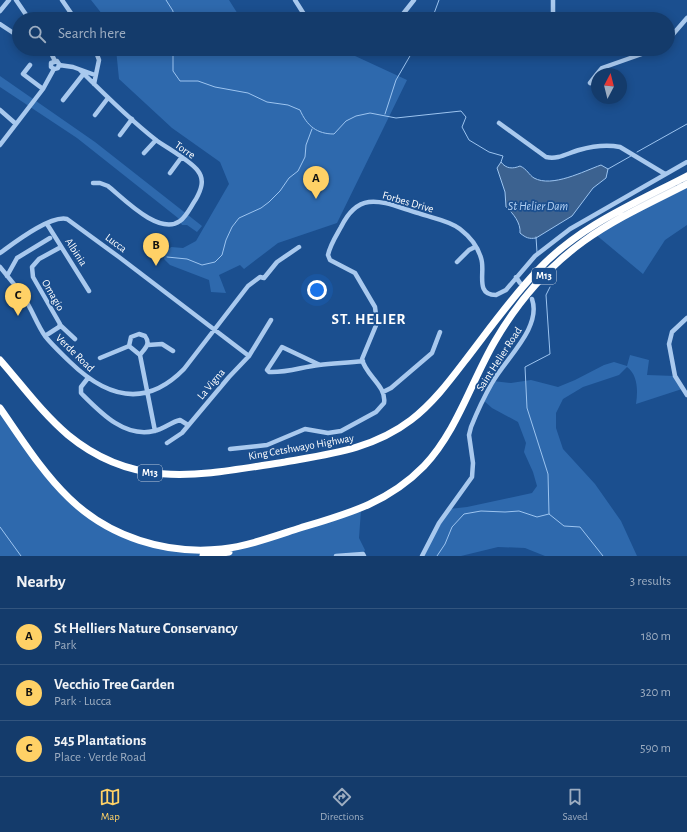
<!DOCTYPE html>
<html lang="en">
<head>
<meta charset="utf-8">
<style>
  body { margin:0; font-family:"Alegreya Sans",sans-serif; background:#1d4271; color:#f1f3f6 }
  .compass { position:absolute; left:591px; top:68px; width:36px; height:36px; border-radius:50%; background:#143b6b; box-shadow:0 2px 10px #0003; rotate:7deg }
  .you { position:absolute; left:317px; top:290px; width:14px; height:14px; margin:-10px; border:3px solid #fff; border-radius:50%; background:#1a73e8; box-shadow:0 0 0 6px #1a73e833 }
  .badge { display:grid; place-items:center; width:26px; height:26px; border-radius:50%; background:#ffd166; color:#111; font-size:13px; font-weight:700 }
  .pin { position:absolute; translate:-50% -33px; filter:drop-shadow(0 1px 2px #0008) }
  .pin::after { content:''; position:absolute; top:21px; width:14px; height:12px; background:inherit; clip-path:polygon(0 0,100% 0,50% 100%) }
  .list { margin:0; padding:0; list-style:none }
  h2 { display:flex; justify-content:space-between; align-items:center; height:52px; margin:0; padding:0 16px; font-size:17px }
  h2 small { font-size:13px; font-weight:400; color:#9dadc1 }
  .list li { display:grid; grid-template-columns:26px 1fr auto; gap:12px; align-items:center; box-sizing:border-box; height:56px; padding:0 16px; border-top:1px solid #33557e }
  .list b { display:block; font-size:15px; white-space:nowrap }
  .list p { margin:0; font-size:13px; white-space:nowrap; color:#9dadc1 }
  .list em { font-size:13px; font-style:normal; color:#9dadc1 }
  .icon { flex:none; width:22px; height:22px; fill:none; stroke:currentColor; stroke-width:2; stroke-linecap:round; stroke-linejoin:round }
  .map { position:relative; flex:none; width:687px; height:556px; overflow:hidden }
  .search { position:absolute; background:#143b6b; box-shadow:0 2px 10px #0003; left:12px; right:12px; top:12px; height:44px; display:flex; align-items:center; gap:10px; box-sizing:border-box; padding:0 14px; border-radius:22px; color:#9dadc1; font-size:15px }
  .sheet { height:220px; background:#143b6b }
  nav { display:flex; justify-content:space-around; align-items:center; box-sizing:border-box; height:56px; border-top:1px solid #33557e; background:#143b6b; font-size:11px; color:#9dadc1 }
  nav a { display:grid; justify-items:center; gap:2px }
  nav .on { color:#ffd166 }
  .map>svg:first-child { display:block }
  .green { fill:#2e69ad }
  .water { fill:#3c6290; stroke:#9cc4f0 }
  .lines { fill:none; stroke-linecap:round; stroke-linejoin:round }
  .stream { stroke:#9cc4f0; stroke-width:1 }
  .minor { stroke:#a9c9ee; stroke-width:4.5 }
  .highway { stroke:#fff; stroke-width:7 }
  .labels { text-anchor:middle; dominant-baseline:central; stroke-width:3.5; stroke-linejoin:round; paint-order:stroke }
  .shield { fill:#1b4f8f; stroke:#bbcadd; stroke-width:1 }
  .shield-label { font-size:10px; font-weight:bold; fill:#fff }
  .street-label { font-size:11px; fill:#fff; stroke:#1b4f8f }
  .water-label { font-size:12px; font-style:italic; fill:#b5d3f5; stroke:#1b4f8f }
  .district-label { font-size:15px; font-weight:bold; letter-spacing:1px; fill:#fff; stroke:#1b4f8f }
</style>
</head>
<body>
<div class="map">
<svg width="687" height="556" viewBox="0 0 687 556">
  <rect width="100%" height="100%" fill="#1b4f8f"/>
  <path class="green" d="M91,0H229L241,19H106Z
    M116,49H340L407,80L337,223L278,243L244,269L240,265L219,275L226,293L211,292L209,280L170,265L164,259L165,253L171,247L183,248L196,241L229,184L220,162L172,128L119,79Z
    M0,76L95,142L202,226L197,232L187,225H182L178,218L77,138L0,87Z
    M687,184V225L665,240L643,274L595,234Z
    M630,355L649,360L647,375L675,376L682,389L636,404C638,391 638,375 627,367L619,375L583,387L563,399L556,413V428L563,449L595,484L621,521L637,556H545L525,548L498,547L461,556H422L449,509L467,507L532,493L537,486L533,472L524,452L526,443L518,422L492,408L483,400L493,381L511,383L531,380L558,387L575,380L604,365L614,362L627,366Z
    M0,408L58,486L103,524L160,546L224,549L361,510L359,538L365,550L363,554L336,556H0Z"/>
  <path class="water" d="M501,162C506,169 513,169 520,166C527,169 529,175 534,178C552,188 584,171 601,165L608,169L606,178L593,188L572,216L536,238C529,239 526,238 520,233C521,223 513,213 506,207L505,192L497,168Z"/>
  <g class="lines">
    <path class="stream" d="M166,0L173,11V19
      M432,19L439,0
      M173,49V71L180,81H198L215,87L248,93L267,102L288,105L300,110C307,126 317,134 334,134L346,121L356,116L370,113L396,118L461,111L466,117L462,127L469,140L489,152L503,156L501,162
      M385,114L396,80L414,49
      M637,152L687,124
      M608,169L631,156
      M536,237L537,252
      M167,257L187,259L202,265L215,262L222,255L226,240L232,227L239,218L261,208L269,202L280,191L289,178L298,171L305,157L306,145L312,129
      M550,287L546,295L550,354L525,367L527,408L548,474L549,514L564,526L580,527L603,556
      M0,527L21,556
      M437,556L445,544L452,527L464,514L481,511L505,512L519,511L537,517L549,514"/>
    <path class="minor" d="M16,0L29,19
      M62,0L75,19
      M295,0L307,19
      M553,0V19
      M0,11L9,0
      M399,19L414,0
      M0,24L15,34
      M668,40L687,18
      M49,49L55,61
      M30,65L23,74L43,89
      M59,65L73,67L95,75
      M80,70C104,94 129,119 156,140C167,148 191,161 198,171C205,180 201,190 196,199C191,206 187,216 180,221C159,236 123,198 108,186L100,183H93
      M597,74L602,68L656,49
      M590,83L597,74
      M94,84L99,60L95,49
      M63,100L85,72
      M0,110L16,124
      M95,115L108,98
      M499,123L546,157C558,160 568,153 579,150C593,146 605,144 620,147L665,174
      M120,135L132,119
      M0,145L43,89L54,69L58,68L59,64L57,61L51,63V67L54,69
      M144,153L156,140
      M170,173L181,158
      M47,224L89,291
      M0,253C14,243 50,215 67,219L119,257L249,356L229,377L182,433L167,443
      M457,262L469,250L475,247
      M0,267C8,277 16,286 23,296C32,309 36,323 45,336C53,346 62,354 70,362C107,398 146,408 184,369L248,286L260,277L264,278L277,262L299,247
      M7,276L17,258L50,238
      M516,277L520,283
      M687,318L672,332L669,344L675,376L687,395
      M60,325L75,339
      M139,334L145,336C151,344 145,348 140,355L129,346L131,337Z
      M45,336L59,327L60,324L33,277L32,267L39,259L61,247
      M148,345L162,344L173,351
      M140,355L155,431
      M249,356L271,320
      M100,358L129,346
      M320,365L282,347L267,370L269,372C286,373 302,367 319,365C334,363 348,363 363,361
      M88,378L81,387V393C100,412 124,438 154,431C164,429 171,422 180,420L188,425
      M383,392L391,388L432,353L440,332
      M230,449L267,445L305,429L328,433L341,431L376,412L384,403C387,386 365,375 362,359L377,323L375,307L355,273L330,260L328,255C330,245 336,236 341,227C360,188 384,203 418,213C431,218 449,220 460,229C469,236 478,247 481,258C486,271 474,295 496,295L506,290L535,256L570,229L687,162
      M336,556L363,554L364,556
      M422,556L439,523L472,477L473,463L469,435L471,427C477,412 484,397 492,383C505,359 542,328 532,299"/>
    <path class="highway" d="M0,360C22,385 42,413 68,435C137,492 205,474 285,462C330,454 373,449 411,420C432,404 448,383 464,362C488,331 511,298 538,270C579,226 635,203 687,176
      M0,408C21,438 42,472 69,498C109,537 166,555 222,549C248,546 275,536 300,528C347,514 388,503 424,466C457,431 471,382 495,341C517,303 548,267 584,241C616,218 652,202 687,184
      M203,556L229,552"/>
  </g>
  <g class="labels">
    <g class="shield">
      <rect x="532" y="268" width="24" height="16" rx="3"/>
      <rect x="138" y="465" width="24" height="16" rx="3"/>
    </g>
    <g class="shield-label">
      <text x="544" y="276">M13</text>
      <text x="150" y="473">M13</text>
    </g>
    <g class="street-label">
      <text transform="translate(185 150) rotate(35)">Torre</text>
      <text transform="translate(408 202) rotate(16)">Forbes Drive</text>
      <text transform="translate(116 243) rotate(37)">Lucca</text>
      <text transform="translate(76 252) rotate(57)">Albinia</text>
      <text transform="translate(53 295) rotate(60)">Omagio</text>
      <text transform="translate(75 353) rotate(44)">Verde Road</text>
      <text transform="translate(499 359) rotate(-57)">Saint Helier Road</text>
      <text transform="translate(211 384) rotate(-50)">La Vigna</text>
      <text transform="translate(301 447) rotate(-10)">King Cetshwayo Highway</text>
    </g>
    <g class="water-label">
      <text x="538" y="206">St Helier Dam</text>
    </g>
    <g class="district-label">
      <text x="369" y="319">ST. HELIER</text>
    </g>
  </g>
</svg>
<svg class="compass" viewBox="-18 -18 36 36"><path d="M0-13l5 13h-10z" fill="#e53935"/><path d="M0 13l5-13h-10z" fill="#9dadc1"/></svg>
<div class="you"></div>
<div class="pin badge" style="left:316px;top:199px">A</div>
<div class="pin badge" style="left:156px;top:266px">B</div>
<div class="pin badge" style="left:18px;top:316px">C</div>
<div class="search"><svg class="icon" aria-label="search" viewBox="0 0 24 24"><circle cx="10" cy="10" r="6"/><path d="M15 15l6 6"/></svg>Search here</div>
</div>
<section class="sheet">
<h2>Nearby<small>3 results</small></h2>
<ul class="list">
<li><span class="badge">A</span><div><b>St Helliers Nature Conservancy</b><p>Park</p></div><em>180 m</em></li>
<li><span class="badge">B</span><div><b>Vecchio Tree Garden</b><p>Park · Lucca</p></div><em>320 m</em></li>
<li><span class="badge">C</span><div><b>545 Plantations</b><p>Place · Verde Road</p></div><em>590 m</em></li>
</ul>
</section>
<nav>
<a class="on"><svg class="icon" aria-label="map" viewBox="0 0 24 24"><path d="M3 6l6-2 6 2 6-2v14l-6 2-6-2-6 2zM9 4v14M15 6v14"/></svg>Map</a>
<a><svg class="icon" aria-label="directions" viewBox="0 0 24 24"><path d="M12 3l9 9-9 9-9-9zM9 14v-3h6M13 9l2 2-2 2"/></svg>Directions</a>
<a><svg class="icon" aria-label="saved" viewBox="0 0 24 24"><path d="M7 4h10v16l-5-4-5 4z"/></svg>Saved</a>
</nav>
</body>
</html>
